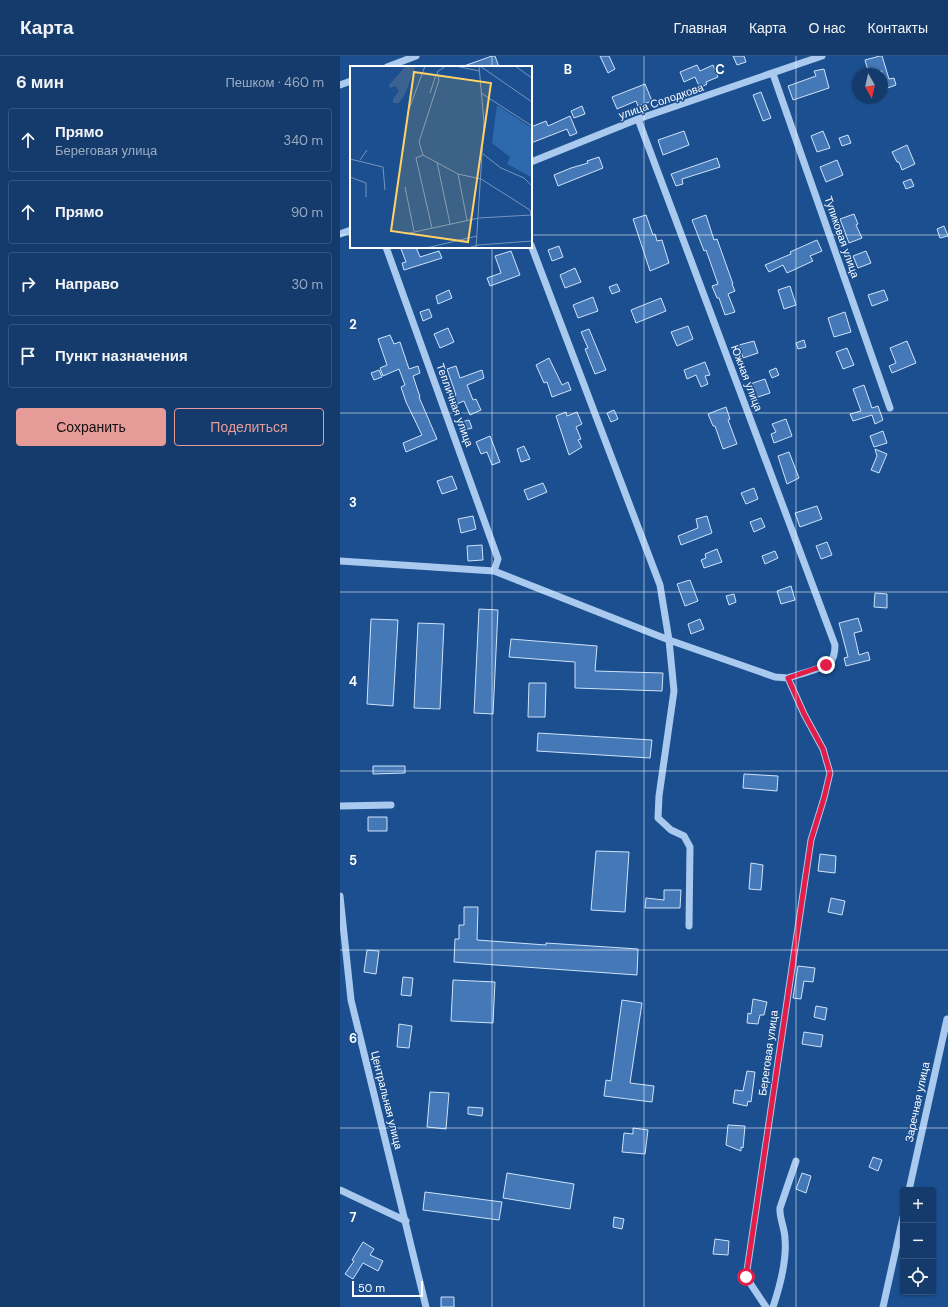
<!DOCTYPE html>
<html lang="ru">
<head>
<meta charset="utf-8">
<style>
  body { margin:0; font-family:"DM Sans",sans-serif; background:#214673; color:#f1f3f6 }
  .controls { position:absolute; right:12px; bottom:12px; display:grid; overflow:hidden; border-radius:4px; box-shadow:0 1px 3px #0004 }
  .controls button { width:36px; height:36px; display:grid; place-items:center; padding:0; border:0; border-bottom:1px solid #33557e; background:#143b6b; color:#f1f3f6; font:20px sans-serif }
  .compass { position:absolute; left:512px; top:12px; width:36px; height:36px; border-radius:50%; background:#143b6b; box-shadow:0 1px 3px #0004; rotate:172deg }
  .scale { position:absolute; left:12px; bottom:10px; width:71px; box-sizing:border-box; padding-left:4px; border:2px solid #fff; border-top:0; font-size:11px; line-height:14px; white-space:nowrap; color:#fff; -webkit-text-stroke:3px #1b4f8f; paint-order:stroke }
  .stop { position:absolute; width:12px; height:12px; margin:-9px; border:3px solid #e11d48; border-radius:50%; background:#fff }
  .stop.end { background:#e11d48; border-color:#fff; box-shadow:0 1px 4px #0008 }
  .list { margin:0; padding:0; list-style:none }
  h2 { display:flex; justify-content:space-between; align-items:center; height:52px; margin:0; padding:0 16px; font-size:17px }
  h2 small { font-size:13px; font-weight:400; color:#9dadc1 }
  .list li { display:grid; grid-template-columns:26px 1fr auto; gap:12px; align-items:center; box-sizing:border-box; height:64px; margin:0 8px 8px; padding:0 8px; border:1px solid #33557e; border-radius:4px }
  .list b { display:block; font-size:15px; white-space:nowrap }
  .list p { margin:0; font-size:13px; white-space:nowrap; color:#9dadc1 }
  .list em { font-size:13px; font-style:normal; color:#9dadc1 }
  .actions { display:flex; gap:8px; padding:12px 16px }
  .actions a { flex:1; padding:9px 0; border:1px solid #e69b98; border-radius:4px; text-align:center; font-size:14px; color:#e69b98 }
  .actions .main { background:#e69b98; color:#111 }
  .icon { flex:none; width:22px; height:22px; fill:none; stroke:currentColor; stroke-width:2; stroke-linecap:round; stroke-linejoin:round }
  .map { position:relative; flex:none; width:608px; height:1251px; overflow:hidden }
  header { display:flex; align-items:center; gap:24px; box-sizing:border-box; height:56px; padding:0 20px; background:#143b6b; border-bottom:1px solid #33557e }
  header strong { font-size:19px }
  nav { display:flex; gap:22px; margin-inline-start:auto; font-size:14px }
  main { display:flex }
  aside { flex:1; background:#143b6b }
  .map>svg:first-child { display:block }
  .building { fill:#4478b7; stroke:#cfe3fa }
  .lines { fill:none; stroke-linecap:round; stroke-linejoin:round }
  .minor { stroke:#a9c9ee; stroke-width:7 }
  .route { stroke:#e11d48; stroke-width:5 }
  .grid { fill:none; stroke:#fff; stroke-width:1; stroke-opacity:0.55 }
  .labels { text-anchor:middle; dominant-baseline:central; stroke-width:3; stroke-linejoin:round; paint-order:stroke }
  .street-label { font-size:11px; fill:#fff; stroke:#1b4f8f }
  .inset-road { fill:none; stroke:#7695bc; stroke-width:1 }
  .view { fill:#ffd166; fill-opacity:0.15; stroke:#ffd166; stroke-width:2 }
  .inset-edge { fill:none; stroke:#fff; stroke-width:2 }
  .grid-label { font-size:13px; text-anchor:middle; font-weight:bold; fill:#fff; stroke:#1b4f8f; stroke-width:3; stroke-linejoin:round; paint-order:stroke }
</style>
</head>
<body>
<header>
<strong>Карта</strong>
<nav><a>Главная</a><a>Карта</a><a>О нас</a><a>Контакты</a></nav>
</header>
<main>
<aside>
<h2>6 мин<small>Пешком · 460 m</small></h2>
<ul class="list">
<li><svg class="icon" aria-label="ahead" viewBox="0 0 24 24"><path d="M12 20V5M6 11l6-6 6 6"/></svg><div><b>Прямо</b><p>Береговая улица</p></div><em>340 m</em></li>
<li><svg class="icon" aria-label="ahead" viewBox="0 0 24 24"><path d="M12 20V5M6 11l6-6 6 6"/></svg><div><b>Прямо</b></div><em>90 m</em></li>
<li><svg class="icon" aria-label="right" viewBox="0 0 24 24"><path d="M7 20v-9h11M14 6l5 5-5 5"/></svg><div><b>Направо</b></div><em>30 m</em></li>
<li><svg class="icon" aria-label="arrive" viewBox="0 0 24 24"><path d="M6 21V4h12l-3 4 3 4H6"/></svg><div><b>Пункт назначения</b></div></li>
</ul>
<div class="actions"><a class="main">Сохранить</a><a>Поделиться</a></div>
</aside>
<div class="map">
<svg width="608" height="1251" viewBox="0 0 608 1251">
  <rect width="100%" height="100%" fill="#1b4f8f"/>
  <path class="building" d="M152,0H155L159,11H124V10Z
    M260,0H269L275,13L268,17Z
    M393,0H404L406,6L397,9Z
    M540,0H542L549,23L554,22L556,29L542,34V15L529,18L525,4Z
    M357,9L360,15L373,9L378,21L366,26L367,28L360,32L355,21L344,26L340,16Z
    M484,13L489,32L453,44L448,30L476,20L474,15Z
    M305,28L312,45L298,50L296,45L277,53L272,41Z
    M421,36L431,62L423,65L413,39Z
    M242,50L245,58L234,62L231,55Z
    M230,60L237,77L230,80L227,73L191,87V71L206,65L208,70Z
    M344,75L349,89L323,99L318,84Z
    M483,75L490,92L477,96L471,80Z
    M508,79L511,87L502,90L499,82Z
    M567,89L575,108L562,114L559,106H557L552,96Z
    M259,101L263,112L218,130L214,119L231,112L248,107L247,105Z
    M377,102L380,111L342,123L343,128L336,130L331,118Z
    M497,104L503,119L486,126L480,111Z
    M571,123L574,130L566,133L563,126Z
    M514,158L518,168L516,169L522,182L509,187L500,163Z
    M306,159L313,179L315,178L317,185L322,184L329,207L310,215L293,163Z
    M366,159L374,184L377,183L393,228H392L395,235L388,238L395,256L385,259L379,242H377L372,230L378,228L366,194L364,195L352,164Z
    M604,170L608,180L600,182L597,173Z
    M477,184L482,195L470,200L473,205L447,217L443,209L429,216L425,209L451,198L450,196Z
    M219,190L223,201L212,205L208,194Z
    M65,191H76L80,201L99,195L102,202L64,214L62,207L66,206L61,193Z
    M171,195L180,219L150,230L147,222L161,217L155,200Z
    M526,195L531,207L518,212L513,200Z
    M235,212L241,226L225,232L220,219Z
    M277,228L280,235L272,238L269,231Z
    M450,230L456,249L444,253L438,234Z
    M109,234L112,242L98,248L96,240Z
    M544,234L548,244L532,250L528,239Z
    M253,241L258,255L238,262L233,249Z
    M321,242L326,255L296,267L291,254Z
    M89,253L92,261L83,265L80,256Z
    M505,256L511,276L494,281L488,262Z
    M348,270L353,283L337,290L331,276Z
    M108,272L114,286L100,292L94,278Z
    M249,273L266,314L255,318L245,293L248,292L241,276Z
    M50,279L54,288L60,286L69,313L78,310L80,317L73,320L80,341H79L97,383L66,396L63,387L82,379L66,346L61,331L65,329L59,313L43,320L40,312L47,309L38,283Z
    M464,284L466,291L458,293L456,287Z
    M414,285L418,297L403,302L399,289Z
    M567,285L576,307L552,317L549,310L556,307L550,292Z
    M507,292L514,309L503,313L496,296Z
    M209,302L222,329L228,326L231,334L212,341L207,326L204,327L196,309Z
    M365,306L370,319L365,320L368,328L361,331L356,319L347,323L344,314Z
    M116,310L120,322L142,314L144,322L127,329L133,344L136,343L141,354L130,359L124,345L114,349L110,341L116,339L107,313Z
    M436,312L439,319L432,322L429,315Z
    M39,314L42,321L34,324L31,317Z
    M425,323L430,337L415,342L410,328Z
    M524,329L532,352L538,350L543,364L535,368L532,359L513,365L510,358L521,355L513,333Z
    M386,351L390,363L388,364L397,388L383,393L375,370H373L368,358Z
    M274,354L278,363L271,366L267,357Z
    M226,356L227,360L237,356L242,368L236,371L241,383L238,384L242,391L229,399L216,360Z
    M446,363L452,380L434,387L431,378L436,376L432,368Z
    M129,364L132,372L124,374L121,366Z
    M543,375L547,387L534,391L530,380Z
    M150,380L160,406L152,409L147,396L141,398L136,386Z
    M184,390L190,403L181,406L177,393Z
    M535,393L547,398L539,417L531,414L537,400Z
    M449,396L459,422L447,428L438,400Z
    M112,420L117,433L102,438L97,425Z
    M203,427L207,436L188,444L184,434Z
    M414,432L418,443L406,448L401,437Z
    M477,450L482,463L460,471L455,457Z
    M133,460L136,473L121,477L118,463Z
    M367,460L372,477L341,489L338,480L358,472L356,463Z
    M421,462L425,471L414,476L410,466Z
    M487,486L492,499L481,503L476,490Z
    M142,489L143,504L128,505L127,490Z
    M377,493L382,506L364,512L361,504L366,502L365,498Z
    M435,495L438,502L425,508L422,500Z
    M350,524L358,545L345,550L337,528Z
    M451,530L455,544L441,548L437,535Z
    M535,537L547,538V552L534,551Z
    M394,538L396,546L389,549L386,540Z
    M139,553L158,554L153,658L134,657Z
    M518,562L522,575L514,577L519,599L528,596L530,604L506,610L504,602L508,601L499,567Z
    M31,563L58,564L53,650L27,648Z
    M360,563L364,573L351,578L348,568Z
    M78,567L104,568L100,653L74,652Z
    M171,583L257,590L255,615L323,617L322,635L235,632V606L169,601Z
    M189,627H206L205,661H188Z
    M198,677L312,684L310,702L197,695Z
    M33,710H65V717L33,718Z
    M404,718L438,720L437,735L403,732Z
    M28,761H47V775H28Z
    M256,795L289,796L285,856L251,854Z
    M480,798L496,800L495,817L478,815Z
    M411,807L423,809L421,834L409,833Z
    M324,834H341L340,852H305L306,842L324,844Z
    M491,842L505,845L502,859L488,856Z
    M124,851H138L137,884L206,889V887L298,893L297,919L114,906L115,883H119V869H124Z
    M27,894L39,895L36,918L24,916Z
    M458,910L475,912L473,926L464,925L461,943L453,942Z
    M63,921L73,922L71,940L61,939Z
    M113,924L155,926L153,967L111,965Z
    M413,943L427,946L424,959H420L418,968L407,967L408,957L411,958Z
    M282,944L302,947L290,1027L314,1030L312,1046L264,1040L266,1024L271,1025Z
    M476,950L487,952L485,964L474,961Z
    M59,968L72,970L69,992L57,991Z
    M464,976L483,979L481,991L462,988Z
    M407,1015L415,1016L411,1046L408,1045L407,1050L393,1047L395,1034L403,1035Z
    M90,1036L109,1037L106,1073L87,1071Z
    M128,1051L143,1052L142,1060L128,1058Z
    M388,1069L405,1070L403,1092L401,1091V1095L386,1089Z
    M293,1072L308,1074L305,1098L282,1096L284,1077L293,1078Z
    M533,1101L542,1104L538,1115L529,1111Z
    M167,1117L234,1128L230,1153L163,1142Z
    M462,1117L471,1120L466,1137L456,1133Z
    M85,1136L162,1146L159,1164L83,1154Z
    M274,1161L284,1163L282,1173L273,1171Z
    M375,1183L389,1185L388,1199L373,1198Z
    M23,1186L34,1193L30,1199L43,1205L38,1215L23,1207L13,1223L5,1218L14,1205L12,1204Z
    M101,1241H114V1251H101Z"/>
  <g class="lines">
    <path class="minor" d="M47,11L76,0
      M433,18L550,352
      M0,29L11,25
      M298,63L495,589C495,595 494,602 490,607C484,612 457,619 448,622L464,658L483,693L490,717L484,742L471,784L406,1221L426,1251
      M191,106L298,63L482,0
      M0,178L11,174
      M191,189L320,529L329,584L334,635L319,740L318,762L331,774L344,780L350,791L349,870
      M46,191L158,503L154,515
      M0,505L154,515L329,584L435,621L448,622
      M0,750L51,749
      M0,840L11,944L86,1251
      M0,1134L66,1165
      M569,1134L607,963
      M433,1251C440,1230 447,1205 445,1183C445,1172 439,1162 440,1152L456,1105
      M543,1251L563,1161"/>
  </g>
  <g class="lines">
    <path class="route" d="M406,1221L471,784L484,742L490,717L483,693L464,658L448,622L486,609"/>
  </g>
  <path class="grid" d="M152,0V11M304,0V1251M456,0V1251M0,179H11M191,179H608M152,191V1251M0,357H608M0,536H608M0,715H608M0,894H608M0,1072H608"/>
  <g class="labels">
    <g class="street-label">
      <text transform="translate(321 45) rotate(-19)">улица Солодкова</text>
      <text transform="translate(502 181) rotate(71)">Тупиковая улица</text>
      <text transform="translate(407 322) rotate(69)">Южная улица</text>
      <text transform="translate(115 349) rotate(70)">Тепличная улица</text>
      <text transform="translate(428 997) rotate(-82)">Береговая улица</text>
      <text transform="translate(47 1044) rotate(76)">Центральная улица</text>
      <text transform="translate(577 1046) rotate(-78)">Заречная улица</text>
    </g>
  </g>
  <g transform="translate(10 10)">
    <rect width="182" height="182" fill="#1b4f8f"/>
    <path d="M147,39L182,62L181,111L157,98L160,91L142,77Z" fill="#2e69ad"/>
    <path d="M56,0H66L55,28L49,37H43V33L49,25L45,20L40,22L39,19Z" fill="#3c6290"/>
    <path class="inset-road" d="M105,0L129,5M130,0L182,36M165,0L182,12M80,27L86,9M131,27L182,60M59,43L75,0M133,88L151,102L174,112L182,120M0,93L33,101L35,124M10,94L17,84M87,96L100,158M108,108L117,154M0,111L16,117V131M55,121L64,165M82,162L66,92L73,89L69,76L89,14L87,6L96,0M55,168L129,152L181,149L180,144L131,113L108,108L73,89M76,182L127,170M118,182L128,179L182,175M126,182L134,56L129,0"/>
    <path class="view" d="M64,6L141,17L118,176L41,165Z"/>
    <rect width="182" height="182" class="inset-edge"/>
  </g>
  <g class="grid-label">
    <text x="228" y="18">B</text>
    <text x="380" y="18">C</text>
    <text x="13" y="273">2</text>
    <text x="13" y="451">3</text>
    <text x="13" y="630">4</text>
    <text x="13" y="809">5</text>
    <text x="13" y="987">6</text>
    <text x="13" y="1166">7</text>
  </g>
</svg>
<div class="controls">
<button>+</button>
<button>−</button>
<button><svg class="icon" aria-label="locate" viewBox="0 0 24 24"><circle cx="12" cy="12" r="6"/><path d="M12 2v4M12 18v4M2 12h4M18 12h4"/></svg></button>
</div>
<svg class="compass" viewBox="-18 -18 36 36"><path d="M0-13l5 13h-10z" fill="#e53935"/><path d="M0 13l5-13h-10z" fill="#9dadc1"/></svg>
<div class="scale">50 m</div>
<div class="stop" style="left:406px;top:1221px"></div>
<div class="stop end" style="left:486px;top:609px"></div>
</div>
</main>
</body>
</html>
